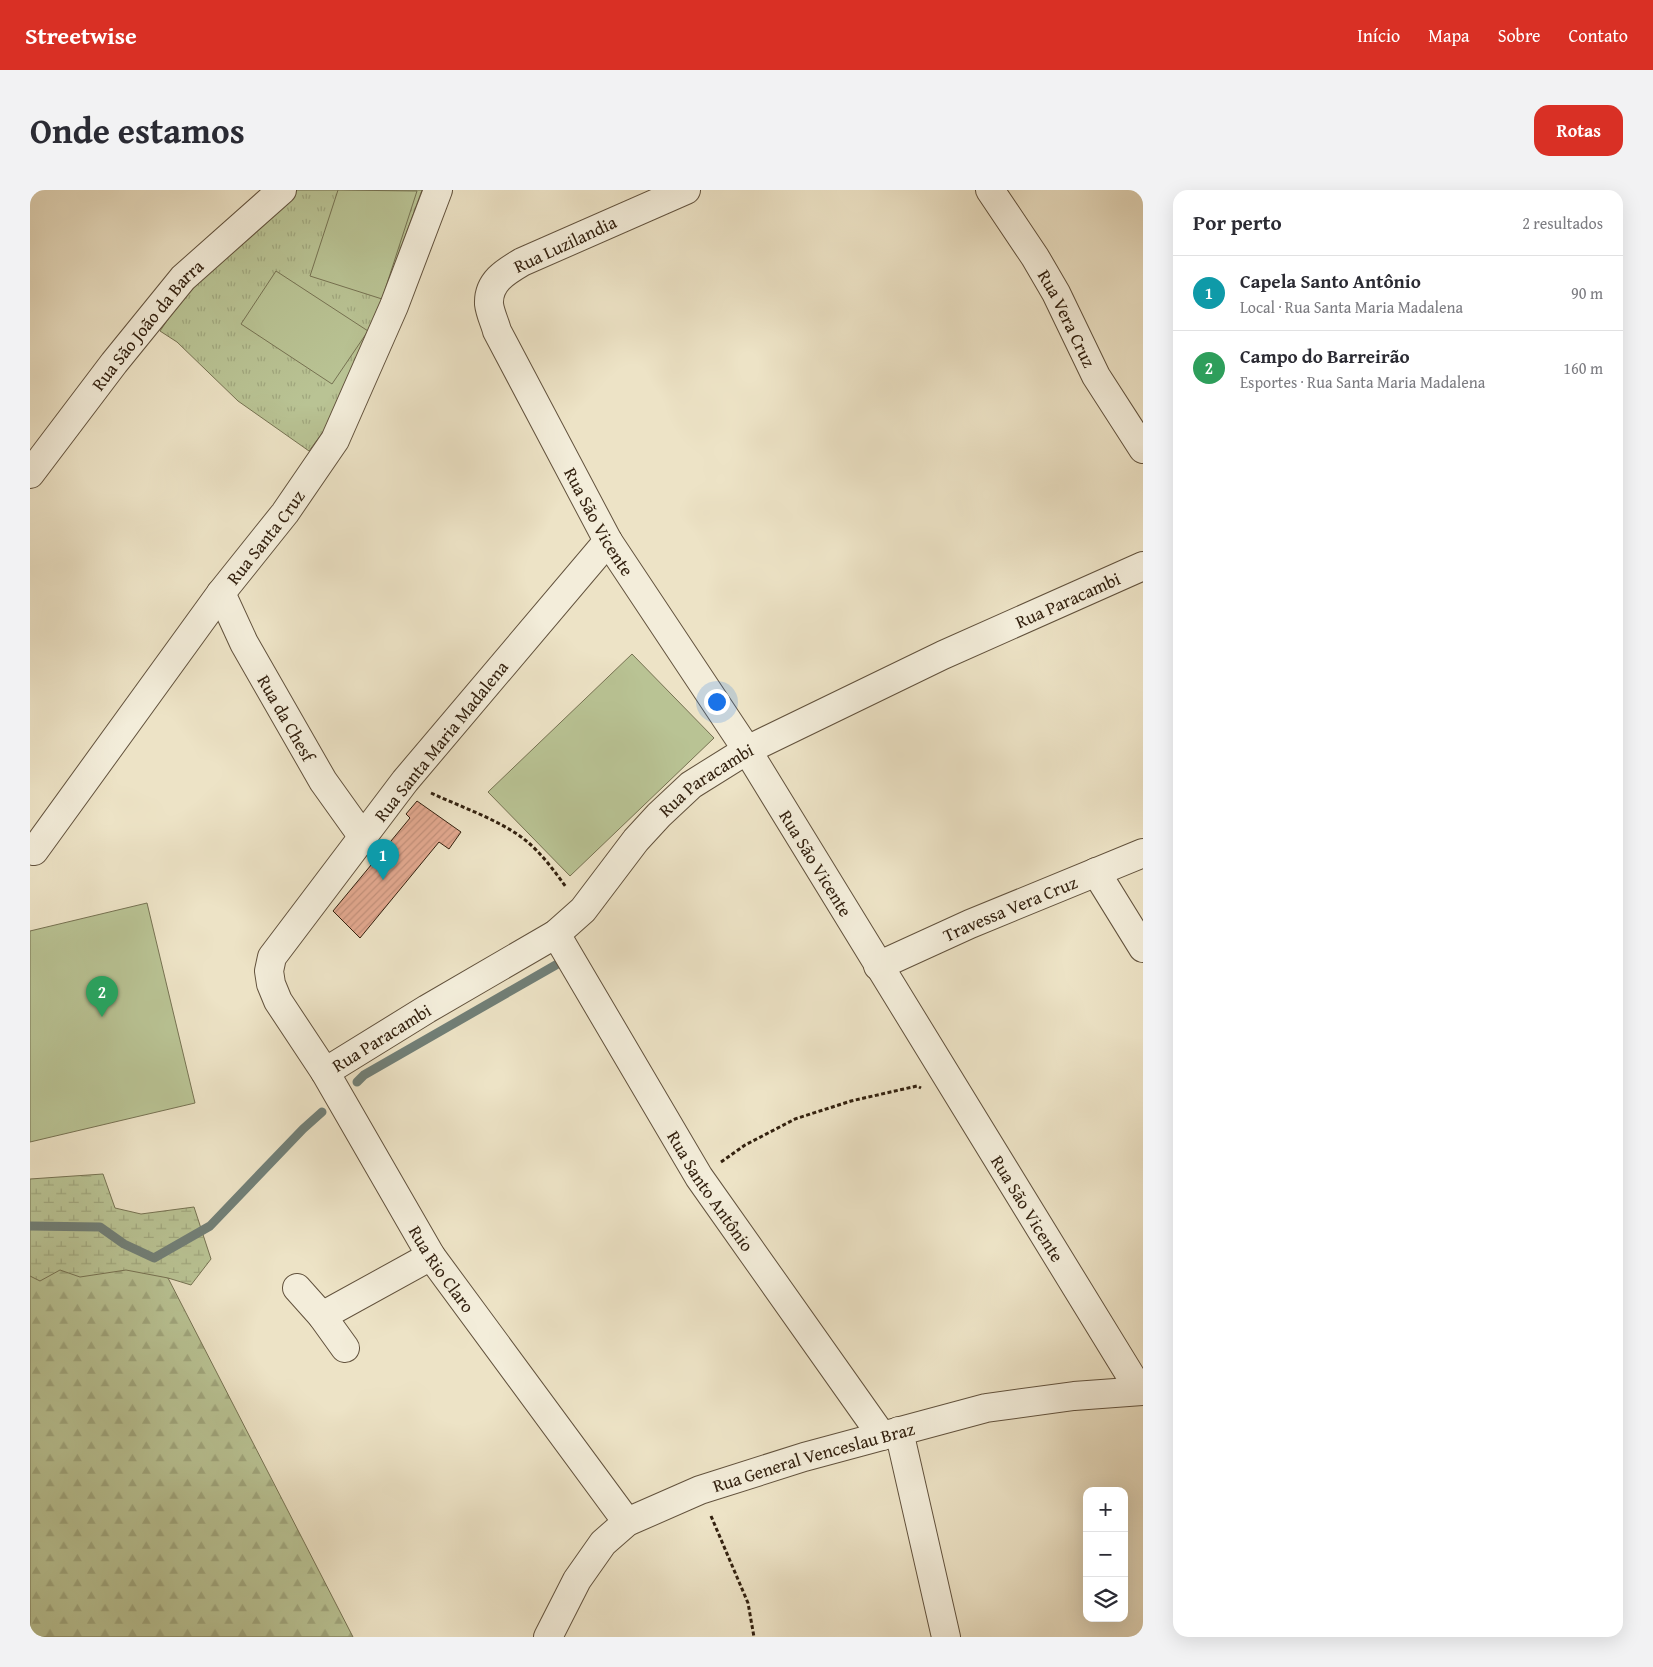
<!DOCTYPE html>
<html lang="pt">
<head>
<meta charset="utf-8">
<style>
  body { margin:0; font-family:"Gentium Book Plus",serif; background:#f2f2f3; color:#2b2b33 }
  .controls { position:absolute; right:15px; bottom:15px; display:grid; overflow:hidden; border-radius:10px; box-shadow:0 5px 20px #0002 }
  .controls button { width:45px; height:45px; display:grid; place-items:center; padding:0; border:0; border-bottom:1px solid #e1e1e2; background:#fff; color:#2b2b33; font:25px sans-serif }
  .you { position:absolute; left:686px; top:511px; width:18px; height:18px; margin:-12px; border:4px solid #fff; border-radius:50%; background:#1a73e8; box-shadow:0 0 0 8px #1a73e833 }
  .badge { display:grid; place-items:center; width:32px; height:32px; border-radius:50%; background:#d93025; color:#fff; font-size:16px; font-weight:700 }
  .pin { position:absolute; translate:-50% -41px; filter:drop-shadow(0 1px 2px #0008) }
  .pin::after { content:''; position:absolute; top:26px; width:18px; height:15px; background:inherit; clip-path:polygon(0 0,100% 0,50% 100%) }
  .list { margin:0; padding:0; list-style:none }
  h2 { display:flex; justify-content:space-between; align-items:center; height:65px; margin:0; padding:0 20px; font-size:21px }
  h2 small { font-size:16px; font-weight:400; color:#7c7c81 }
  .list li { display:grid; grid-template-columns:32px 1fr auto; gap:15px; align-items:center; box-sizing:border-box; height:75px; padding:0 20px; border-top:1px solid #e1e1e2 }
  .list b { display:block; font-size:19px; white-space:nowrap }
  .list p { margin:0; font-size:16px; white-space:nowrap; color:#7c7c81 }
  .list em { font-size:16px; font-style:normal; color:#7c7c81 }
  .icon { flex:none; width:28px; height:28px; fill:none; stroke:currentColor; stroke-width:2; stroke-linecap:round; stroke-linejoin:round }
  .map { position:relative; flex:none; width:1113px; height:1447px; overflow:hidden; border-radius:15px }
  header { display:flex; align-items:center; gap:30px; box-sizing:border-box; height:70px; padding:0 25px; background:#d93025; color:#fff }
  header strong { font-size:24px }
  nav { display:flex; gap:28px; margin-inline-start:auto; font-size:18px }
  .intro { display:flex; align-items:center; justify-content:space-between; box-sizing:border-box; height:120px; padding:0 30px }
  h1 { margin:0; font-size:35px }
  .button { padding:12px 22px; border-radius:15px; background:#d93025; color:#fff; font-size:18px; font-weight:700 }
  main { display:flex; gap:30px; padding:0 30px }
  aside { flex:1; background:#fff; border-radius:15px; box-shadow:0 5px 20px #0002 }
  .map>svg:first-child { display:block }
  .grass { fill:url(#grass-tufts); stroke:#767252 }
  .forest { fill:url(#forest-firs); stroke:#767252 }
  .wetland { fill:url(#wetland-marsh); stroke:#767252 }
  .pitch { fill:#b9c394; stroke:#767252 }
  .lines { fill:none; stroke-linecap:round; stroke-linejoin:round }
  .stream { stroke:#717f77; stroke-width:9 }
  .building { fill:url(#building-hatch); stroke:#33210f }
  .street-casing { stroke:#62523d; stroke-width:30 }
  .path { stroke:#33210f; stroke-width:3; stroke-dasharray:4 2.5; stroke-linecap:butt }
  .street { stroke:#f3edda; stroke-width:28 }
  .labels { text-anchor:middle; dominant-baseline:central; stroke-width:4; stroke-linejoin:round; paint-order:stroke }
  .street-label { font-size:18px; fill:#33210f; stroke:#f3edda }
</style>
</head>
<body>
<header>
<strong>Streetwise</strong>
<nav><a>Início</a><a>Mapa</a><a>Sobre</a><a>Contato</a></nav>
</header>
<div class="intro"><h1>Onde estamos</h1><a class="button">Rotas</a></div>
<main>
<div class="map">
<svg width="1113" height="1447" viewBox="0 0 1113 1447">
  <defs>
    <pattern id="grass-tufts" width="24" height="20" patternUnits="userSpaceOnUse" patternTransform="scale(1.25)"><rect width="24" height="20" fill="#b9c394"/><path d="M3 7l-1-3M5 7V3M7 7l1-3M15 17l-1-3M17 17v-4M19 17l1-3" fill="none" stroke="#a0a77e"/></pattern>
    <pattern id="forest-firs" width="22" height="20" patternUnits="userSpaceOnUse" patternTransform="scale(1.25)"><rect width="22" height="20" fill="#b9c394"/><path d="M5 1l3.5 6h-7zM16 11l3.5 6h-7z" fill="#a0a77e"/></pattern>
    <pattern id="wetland-marsh" width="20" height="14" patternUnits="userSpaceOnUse" patternTransform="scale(1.25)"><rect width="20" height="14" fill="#b9c394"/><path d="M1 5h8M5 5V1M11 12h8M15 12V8" fill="none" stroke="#a0a77e"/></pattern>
    <pattern id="building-hatch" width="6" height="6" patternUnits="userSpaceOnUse" patternTransform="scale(1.25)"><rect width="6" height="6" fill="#e2a88f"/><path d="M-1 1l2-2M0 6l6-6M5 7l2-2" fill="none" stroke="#c2907a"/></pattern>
  </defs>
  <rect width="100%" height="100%" fill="#ede3c6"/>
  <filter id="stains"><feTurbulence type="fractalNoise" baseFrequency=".004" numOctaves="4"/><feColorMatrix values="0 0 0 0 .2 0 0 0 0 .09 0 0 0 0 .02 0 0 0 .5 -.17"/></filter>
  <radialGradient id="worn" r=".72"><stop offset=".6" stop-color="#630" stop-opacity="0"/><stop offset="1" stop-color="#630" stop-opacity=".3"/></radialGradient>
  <path class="grass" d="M265,0H392L315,212L279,261L208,211L147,152L130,141L163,92Z"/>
  <path class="forest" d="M0,1065L98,1067L138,1088L323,1447H0Z"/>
  <path class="wetland" d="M73,984L85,1018L111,1024L164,1017L181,1069L161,1095L138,1088L96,1080L50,1087L30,1080L10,1091L0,1086V989Z"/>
  <path class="pitch" d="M308,0L387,1L352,109L280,86Z
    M246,81L338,141L302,194L211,134Z
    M602,464L684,548L540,686L458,602Z
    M117,713L165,913L0,952V741Z"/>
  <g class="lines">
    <path class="stream" d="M327,892L334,885L531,772
      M0,1036L70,1037L94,1054L124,1068L180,1036L273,939L292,922"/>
  </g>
  <path class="building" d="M387,611L431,642L419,659L409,652L330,748L303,721L380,628L376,624Z"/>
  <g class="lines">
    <g class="street-casing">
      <g id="street">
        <path id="s1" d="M656,0L492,72C475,82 458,92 459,114C460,123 465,133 467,141L578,351L717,560L1110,1201"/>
        <path id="s2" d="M960,0L1005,67L1026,103L1066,186L1113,259"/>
        <path id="s3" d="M0,284L84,173L153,88L252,0"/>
        <path id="s4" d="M578,351L375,591L242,767L239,781L241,794L248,811L295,882L401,1066L597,1332"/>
        <path id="s5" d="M191,403L214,453L293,591L333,647"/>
        <path id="s6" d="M4,661L191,403L255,323L305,250L364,116L408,0"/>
        <path d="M1066,682L1113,758"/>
        <path id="s7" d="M526,744L669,987L852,1246"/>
        <path id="s8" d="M848,776L940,734L1113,663"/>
        <path id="s9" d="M295,882L397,819L526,744L553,720L606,650L629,625L661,595L717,560L913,465L1113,376"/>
        <path d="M267,1098L292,1126L315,1158"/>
        <path d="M292,1126L401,1066"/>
        <path d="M869,1241L916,1447"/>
        <path id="s10" d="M518,1447L547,1390L573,1353L597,1332L670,1300L774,1267L956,1218L1044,1206L1113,1201"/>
      </g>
    </g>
    <path class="path" d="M401,603C429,616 461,627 487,644C508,658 522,678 536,697
      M691,972L715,955L765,929L821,911L887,896L891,898
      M681,1326L718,1413L724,1447"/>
    <use href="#street" class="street"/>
  </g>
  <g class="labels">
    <g class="street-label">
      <text transform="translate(535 54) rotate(-25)">Rua Luzilandia</text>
      <text stroke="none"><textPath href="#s2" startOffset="150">Rua Vera Cruz</textPath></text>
      <text stroke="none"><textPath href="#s3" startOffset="190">Rua São João da Barra</textPath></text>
      <text stroke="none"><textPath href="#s1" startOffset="480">Rua São Vicente</textPath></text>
      <text stroke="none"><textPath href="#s6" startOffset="390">Rua Santa Cruz</textPath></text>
      <text stroke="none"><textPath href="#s9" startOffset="891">Rua Paracambi</textPath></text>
      <text stroke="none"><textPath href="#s5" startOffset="141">Rua da Chesf</textPath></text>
      <text transform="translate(411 551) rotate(-51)">Rua Santa Maria Madalena</text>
      <text stroke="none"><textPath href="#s9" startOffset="486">Rua Paracambi</textPath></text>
      <text stroke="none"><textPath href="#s1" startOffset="885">Rua São Vicente</textPath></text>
      <text stroke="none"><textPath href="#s8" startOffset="144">Travessa Vera Cruz</textPath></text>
      <text stroke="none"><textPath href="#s9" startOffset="66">Rua Paracambi</textPath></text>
      <text stroke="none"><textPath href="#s7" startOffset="300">Rua Santo Antônio</textPath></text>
      <text stroke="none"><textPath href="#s1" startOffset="1290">Rua São Vicente</textPath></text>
      <text stroke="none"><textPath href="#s4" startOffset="895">Rua Rio Claro</textPath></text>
      <text stroke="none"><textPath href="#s10" startOffset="339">Rua General Venceslau Braz</textPath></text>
    </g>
  </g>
  <rect width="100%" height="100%" filter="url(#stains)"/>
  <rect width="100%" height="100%" fill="url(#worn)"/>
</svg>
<div class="controls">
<button>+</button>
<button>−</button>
<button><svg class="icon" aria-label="layers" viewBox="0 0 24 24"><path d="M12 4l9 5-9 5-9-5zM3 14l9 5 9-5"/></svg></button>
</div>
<div class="you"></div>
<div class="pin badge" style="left:353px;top:690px;background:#0f9aa8">1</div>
<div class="pin badge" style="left:72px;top:827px;background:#2e9e5b">2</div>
</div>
<aside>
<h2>Por perto<small>2 resultados</small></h2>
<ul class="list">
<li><span class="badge" style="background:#0f9aa8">1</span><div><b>Capela Santo Antônio</b><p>Local · Rua Santa Maria Madalena</p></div><em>90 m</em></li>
<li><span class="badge" style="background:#2e9e5b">2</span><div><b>Campo do Barreirão</b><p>Esportes · Rua Santa Maria Madalena</p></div><em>160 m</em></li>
</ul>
</aside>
</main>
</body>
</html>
